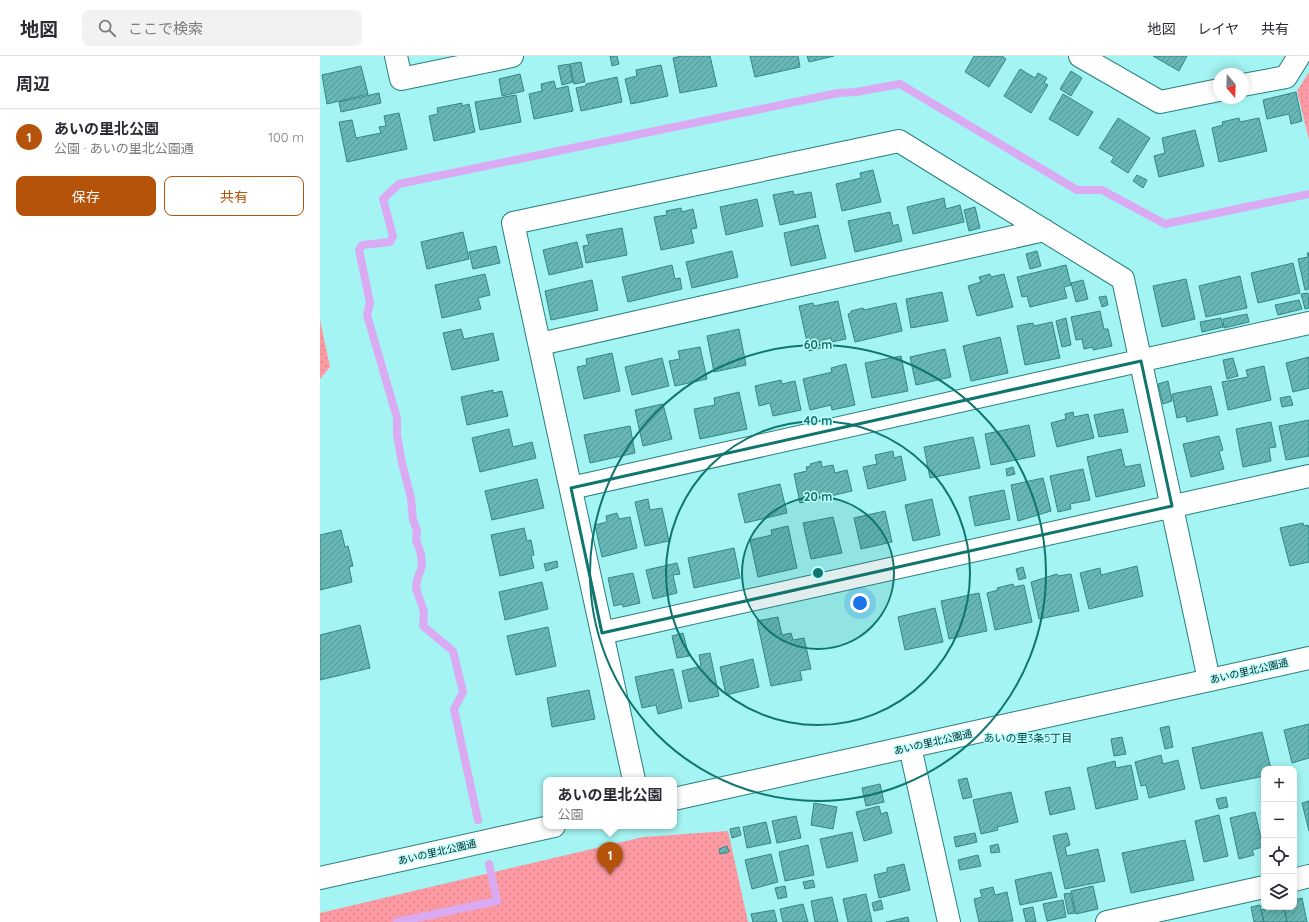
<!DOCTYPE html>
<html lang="ja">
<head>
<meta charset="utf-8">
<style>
  body { margin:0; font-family:Quicksand,"Noto Sans JP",sans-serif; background:#f2f2f3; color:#2b2b33 }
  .controls { position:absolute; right:12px; bottom:12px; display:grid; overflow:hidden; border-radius:8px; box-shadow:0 2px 10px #0003 }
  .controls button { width:36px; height:36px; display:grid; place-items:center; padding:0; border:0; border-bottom:1px solid #e1e1e2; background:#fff; color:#2b2b33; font:20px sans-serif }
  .compass { position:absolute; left:893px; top:12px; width:36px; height:36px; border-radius:50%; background:#fff; box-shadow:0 2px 10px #0003; rotate:161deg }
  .you { position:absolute; left:540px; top:547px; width:14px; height:14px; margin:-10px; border:3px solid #fff; border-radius:50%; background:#1a73e8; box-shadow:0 0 0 6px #1a73e833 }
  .badge { display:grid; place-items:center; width:26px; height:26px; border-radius:50%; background:#b45309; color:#fff; font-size:13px; font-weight:700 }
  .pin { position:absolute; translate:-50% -33px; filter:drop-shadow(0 1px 2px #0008) }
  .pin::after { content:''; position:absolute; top:21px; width:14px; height:12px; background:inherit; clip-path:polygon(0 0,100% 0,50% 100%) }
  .popup { position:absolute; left:223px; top:721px; width:134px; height:52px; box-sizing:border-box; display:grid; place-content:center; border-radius:8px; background:#fff; filter:drop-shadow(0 1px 3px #0005); font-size:13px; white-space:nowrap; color:#7c7c81 }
  .popup b { font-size:15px; color:#2b2b33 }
  .popup::after { content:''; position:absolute; left:50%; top:100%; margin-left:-8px; border:8px solid transparent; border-top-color:#fff }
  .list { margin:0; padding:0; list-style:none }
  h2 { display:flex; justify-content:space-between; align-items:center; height:52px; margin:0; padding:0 16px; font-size:17px }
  h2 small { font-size:13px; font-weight:400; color:#7c7c81 }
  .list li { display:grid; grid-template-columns:26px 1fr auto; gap:12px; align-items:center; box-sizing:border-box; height:56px; padding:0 16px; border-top:1px solid #e1e1e2 }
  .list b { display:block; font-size:15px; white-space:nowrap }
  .list p { margin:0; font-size:13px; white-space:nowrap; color:#7c7c81 }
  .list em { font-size:13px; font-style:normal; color:#7c7c81 }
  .actions { display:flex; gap:8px; padding:12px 16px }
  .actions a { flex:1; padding:9px 0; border:1px solid #b45309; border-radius:8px; text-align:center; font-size:14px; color:#b45309 }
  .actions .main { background:#b45309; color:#fff }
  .icon { flex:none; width:22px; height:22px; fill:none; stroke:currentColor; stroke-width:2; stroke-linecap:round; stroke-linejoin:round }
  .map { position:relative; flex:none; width:989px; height:866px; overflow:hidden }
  header { display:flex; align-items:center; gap:24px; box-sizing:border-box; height:56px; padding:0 20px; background:#fff; border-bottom:1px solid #e1e1e2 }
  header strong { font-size:19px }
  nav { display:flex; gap:22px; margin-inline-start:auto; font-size:14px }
  .search { width:280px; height:36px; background:#f2f2f3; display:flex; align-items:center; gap:10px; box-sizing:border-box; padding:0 14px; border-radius:8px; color:#7c7c81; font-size:15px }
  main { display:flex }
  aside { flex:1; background:#fff }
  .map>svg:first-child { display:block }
  .park { fill:url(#park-dots) }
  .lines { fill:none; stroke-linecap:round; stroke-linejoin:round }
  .stream { stroke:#daaaf3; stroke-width:8 }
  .building { fill:url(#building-hatch); stroke:#338786 }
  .minor-casing { stroke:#297e7d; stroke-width:24 }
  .tertiary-casing { stroke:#297e7d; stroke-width:24 }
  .minor { stroke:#fff; stroke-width:22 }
  .tertiary { stroke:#fff; stroke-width:22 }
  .marked { fill:none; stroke:#0f766e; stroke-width:3; stroke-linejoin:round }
  .ring { fill:none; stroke:#0f766e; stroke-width:2 }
  .labels { text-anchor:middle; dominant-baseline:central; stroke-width:3; stroke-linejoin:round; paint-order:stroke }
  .street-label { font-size:10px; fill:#022626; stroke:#bffffc }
  .neighbourhood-label { font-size:11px; fill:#004a49; stroke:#bffffc }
  .centre { fill:#0f766e; stroke:#bffffc; stroke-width:2 }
  .ring-label { font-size:12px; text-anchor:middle; font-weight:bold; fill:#0f766e; stroke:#bffffc; stroke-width:3; stroke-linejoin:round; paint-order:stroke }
</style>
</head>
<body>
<header>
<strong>地図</strong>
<div class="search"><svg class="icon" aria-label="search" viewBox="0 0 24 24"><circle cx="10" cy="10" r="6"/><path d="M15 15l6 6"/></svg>ここで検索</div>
<nav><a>地図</a><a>レイヤ</a><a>共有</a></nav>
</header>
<main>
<aside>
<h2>周辺<small></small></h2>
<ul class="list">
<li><span class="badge">1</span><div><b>あいの里北公園</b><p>公園 · あいの里北公園通</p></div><em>100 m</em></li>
</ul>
<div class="actions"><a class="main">保存</a><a>共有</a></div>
</aside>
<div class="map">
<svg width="989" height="866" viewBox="0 0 989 866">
  <defs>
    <pattern id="park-dots" width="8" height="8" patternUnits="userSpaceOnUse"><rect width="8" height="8" fill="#fd99a3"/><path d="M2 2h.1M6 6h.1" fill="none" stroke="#d7848c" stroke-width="1.8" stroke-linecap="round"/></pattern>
    <pattern id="building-hatch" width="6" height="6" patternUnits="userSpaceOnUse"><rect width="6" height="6" fill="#66b7b5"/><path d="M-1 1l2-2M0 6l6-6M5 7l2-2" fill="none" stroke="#529593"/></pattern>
  </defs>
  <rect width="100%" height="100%" fill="#a3f4f2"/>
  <path class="park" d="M989,16V84L977,35Z
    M0,264L10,311L0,323Z
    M408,775L428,866H0V857L323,781Z"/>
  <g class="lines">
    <path class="stream" d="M158,764L134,653L143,636L133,595L103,570L104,556L96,532L97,524L102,510L101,498L96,484L97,474L93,464L91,442L82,407L77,379V362L47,259L50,247L39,194L42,189L70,186L73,180L63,143L79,128L518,37L536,36L580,28L757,134H782L845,168L989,138
      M77,866L177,845L169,808"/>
  </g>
  <path class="building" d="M290,0H297L299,8L292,10Z
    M362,0H390L397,30L360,37L353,2Z
    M430,0H478L480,11L435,21Z
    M487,0H514L489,6Z
    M654,0H682L686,3L669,31L645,16Z
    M833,0H867L859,15Z
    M261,6L265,26L254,28L250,8Z
    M249,8L253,26L242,29L238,10Z
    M341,9L348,40L311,48L305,23L317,20L316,14Z
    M41,10L48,38L7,48L2,19Z
    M700,13L715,22L718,17L727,22L724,27L728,29L711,57L684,40Z
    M751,15L762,22L751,40L740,33Z
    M200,18L204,35L182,40L179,23Z
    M297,21L302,46L261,55L256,32L266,30V28Z
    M234,25L236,33L248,30L253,55L214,63L209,38L222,35L221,28Z
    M976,36L982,65L971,68L969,58L947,63L943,44Z
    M59,37L61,47L21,56L19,46Z
    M743,38L773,56L758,80L729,63Z
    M196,39L201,66L160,74L155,46Z
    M142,47V50L149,48L155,76L114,85L109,60L118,58L117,52Z
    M79,57L87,93L27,106L19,66L32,64L36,82L61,77L59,71L66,70L64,60Z
    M798,62L830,82L808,117L791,106L794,101L779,92Z
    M919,62L920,66L939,62L947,95L899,106L892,72L903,69L902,66Z
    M875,74L884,110L839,121L834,100L845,97L842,82Z
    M553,114L561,146L522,155L516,128L541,122L540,117Z
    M817,119L827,124L823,132L813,125Z
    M473,135L474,139L491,136L496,161L460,169L453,139Z
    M624,142L626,153L640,149L644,166L593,178L587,151Z
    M437,143L443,170L406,179L400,151Z
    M655,151L660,172L649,175L644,154Z
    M361,152L362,156L373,153L377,172L371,173L374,187L341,194L334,161L347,159L346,155Z
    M570,156L573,170L578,168L582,185L535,196L528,165Z
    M498,169L506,202L471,210L464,177Z
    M302,172L307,199L266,207L263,190L269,189L266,179Z
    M143,176L149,203L107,213L101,186Z
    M257,186L263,211L229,219L223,194Z
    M176,190L180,207L153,213L149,196Z
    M412,195L418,221L372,232L366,206Z
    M717,195L721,210L710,213L706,198Z
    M987,197H989V233L985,234L978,203L988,201Z
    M973,207L980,237L938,247L931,217Z
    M352,209L355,223L360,222L362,233L308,246L302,221Z
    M746,209L751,229L744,231L747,242L710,251L707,240L702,241L697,221Z
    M165,218L170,239L158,242L161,253L122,262L115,229Z
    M670,218L671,221L684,218L693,251L657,260L648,230L661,226L659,221Z
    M920,220L927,252L886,261L879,230Z
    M866,223L875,263L842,271L833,230Z
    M272,224L278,254L231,264L225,235Z
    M763,224L768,243L756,246L751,227Z
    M622,236L628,265L591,272L586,243Z
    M988,237L989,252L985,253L981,238Z
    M786,240L788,249L782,251L779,241Z
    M979,244L982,253L958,259L955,249Z
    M518,245L526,283L512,286L511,282L503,284L505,291L489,295L479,250L493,247L494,250Z
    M576,247L582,275L535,286L528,258L531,257V255L543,252L544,254Z
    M780,255L784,273H788L792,290L773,294V291L764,293L762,283L756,284L751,261Z
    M927,258L929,266L904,272L903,263Z
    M746,262L751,289L742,291L736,265Z
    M901,262L903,271L882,276L880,266Z
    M732,266L740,302L705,309L697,270L713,267L714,270Z
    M141,273L144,283L173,277L179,304L132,314L123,277Z
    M419,273L426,309L394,316L387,280Z
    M680,281L688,317L651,325L643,290Z
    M380,291L387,323L355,330L349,305L360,303L358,295Z
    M625,293L631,321L596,329L590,301Z
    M292,297L300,335L264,343L257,311L267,309L266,303Z
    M581,300L588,335L552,342L545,307Z
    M989,301V332L973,336L966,307Z
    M342,302L349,330L312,339L305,311Z
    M913,302L918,320L907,323L903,304Z
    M526,308L535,349L512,354L511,349L490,354L483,323L512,316L511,312Z
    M944,310L951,344L908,354L902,326L928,321L926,314Z
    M461,324L462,328L475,325L481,354L453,360L450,347L439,350L435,330Z
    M848,325L852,345L843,348L838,328Z
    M891,330L898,359L867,366L866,360L857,362L852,338Z
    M173,334V337L182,335L188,360L147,369L141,341Z
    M419,336L427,373L380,383L374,353L395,349L394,342Z
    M970,340L973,349L962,351L960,342Z
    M343,348L352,383L323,390L315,354Z
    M803,353L808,376L779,381L774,359Z
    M753,356L754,361L768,358L774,382L737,391L731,367L746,363L745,358Z
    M989,364V400L966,404L959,370Z
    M951,366L956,391L949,392L951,405L923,411L916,373Z
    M709,369L715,400L671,409L665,378Z
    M310,370L315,397L270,407L264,379Z
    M189,373L193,391L212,386L216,402L160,416L152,382Z
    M899,380L903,394L899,395L904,413L871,421L863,388Z
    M653,381L660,412L610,422L604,391Z
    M801,393L805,411L820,408L825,430L776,441L767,401Z
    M573,395L574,402L581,400L586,424L548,433L543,411L557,408L555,399Z
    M501,405L502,411L513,409L515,417L527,414L532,435L480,447L474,418L487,415L486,411L491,410L490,408Z
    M693,411L695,418L687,420L686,413Z
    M763,413L770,444L750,448L751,453L738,456L730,420Z
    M723,422L731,455L698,465L691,429Z
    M217,423L224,452L172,464L165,435Z
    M460,428L467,457L425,467L418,438Z
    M684,434L690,463L655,470L649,441Z
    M328,443L330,454L342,452L349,485L325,490L315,446Z
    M612,443L620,479L593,485L585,449Z
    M565,455L572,486L541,493L534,462Z
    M297,457L299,463L310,461L317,492L282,501L275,469L287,466L286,460Z
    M513,461L522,497L491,503L483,467Z
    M983,467L984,470L988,469L989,472V506L970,510L960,472Z
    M468,470L477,512L438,521L430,484L452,479L451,474Z
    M204,472L207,485L211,484L214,499L211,500L214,512L180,520L171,479Z
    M21,474L25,491L28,490L33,510L29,511L32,526L0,534V479Z
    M414,492L420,522L374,532L368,502Z
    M237,505L238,511L226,515L224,508Z
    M357,507L360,518L353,519L357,537L333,543L326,514Z
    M817,510L823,540L769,553L760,517L780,512L781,519Z
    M703,511L706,522L699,524L696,513Z
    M313,517L320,547L303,551L302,548L294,550L288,522Z
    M737,518L738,520L751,518L759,555L719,563L711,526Z
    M222,526L228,553L185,564L179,536Z
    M693,528L694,531L704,529L712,566L675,574L667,537L678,534L677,532Z
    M659,537L667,575L629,583L621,545Z
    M615,552L623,586L585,594L578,561Z
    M458,561L462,579L471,577L473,584L484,582L491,613L480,615L482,624L451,630L437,565Z
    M40,569L50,612L0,624V579Z
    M228,571L236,610L196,619L187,580Z
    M363,577L369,600L357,602L352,580Z
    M390,597L399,640L369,646L362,615L381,610L379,599Z
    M433,603L439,631L406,639L400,611Z
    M353,613L362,652L338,658L336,649L322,652L315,621Z
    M269,634L275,663L232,671L227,642Z
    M989,668V702L972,707L964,674Z
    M849,670L853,691L845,693L840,672Z
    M942,676L951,713H944V720L881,733L872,692Z
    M802,681L806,698L794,700L791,683Z
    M841,699L843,708L858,704L865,733L829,742L826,729L821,730L815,706Z
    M795,705L796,712L811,709L818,743L776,753L767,712Z
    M647,722L652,741L643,743L638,724Z
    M560,728L564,746L546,750L542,732Z
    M750,731L755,753L730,759L725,736Z
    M691,736L698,766L677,771L678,774L661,778L653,744Z
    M906,741L908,751L899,753L896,743Z
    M989,745V775L982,747Z
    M494,747L517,751L513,773L491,769Z
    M559,750L561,758L567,756L572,777L544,785L536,756Z
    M935,756L943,791L932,794L934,799L919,803L910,762Z
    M899,759L908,800L884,806L875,765Z
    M476,760L481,782L457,787L452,765Z
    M446,766L451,787L427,792L423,771Z
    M419,771L421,779L412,782L410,773Z
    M532,776L538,805L507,812L500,783Z
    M655,777L657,786L636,791L634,781Z
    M747,777L750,789L745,791L747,800L778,793L785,825L745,833L733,780Z
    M865,784L874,824L811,837L802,797Z
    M678,788L680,796L671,797L670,790Z
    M488,789L494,819L465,825L459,796Z
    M407,790L409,796L400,798L399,793Z
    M451,798L458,826L432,833L425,804Z
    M658,799L661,810L640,814L638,804Z
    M584,808L590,834L559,842L554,819L567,816V812Z
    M731,816L737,841L700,849L695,824Z
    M493,824L495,831L485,833L483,826Z
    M465,830L467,841L458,843L455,832Z
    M773,830L778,853L756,858L751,835Z
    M673,831L675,839L687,836L693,865L659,866L654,843L662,841L660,834Z
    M750,837L755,857L748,858L744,838Z
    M546,838L552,866H528L523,843Z
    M512,841L518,866H495L491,845Z
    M982,842L987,866H967L964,851H974V844Z
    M561,844L563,853L554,855L552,847Z
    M743,844L746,861L727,865L723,848Z
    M483,848L488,866H463L460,853Z
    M940,849L944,866H934L931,851Z
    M713,851L716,866H706L703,853Z
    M956,851H964L967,866H944L941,854Z
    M454,854L457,866H433L431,858Z
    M588,861L589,866H566Z"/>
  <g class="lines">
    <g class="minor-casing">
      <path id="minor" d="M76,0L81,23L192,0
        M760,0L840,46L899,34
        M923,29L966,21L979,0
        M220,288L724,174
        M251,432L989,267
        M282,577L989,420
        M590,691L629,866
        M314,724L193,167L579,85L803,223L889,624
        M974,824L989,820
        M787,866L944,831"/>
    </g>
    <g class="tertiary-casing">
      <path id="tertiary" d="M354,743L989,602
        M0,822L234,770"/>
    </g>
    <use href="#minor" class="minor"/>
    <use href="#tertiary" class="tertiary"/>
  </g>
  <path class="marked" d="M821,305L852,450L282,577L251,432Z"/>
  <circle cx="498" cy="517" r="76" fill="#0f766e" fill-opacity=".12"/>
  <g class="ring">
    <circle cx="498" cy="517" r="76"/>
    <circle cx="498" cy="517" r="152"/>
    <circle cx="498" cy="517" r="228"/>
  </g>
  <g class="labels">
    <g class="street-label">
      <text transform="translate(929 615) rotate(-13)">あいの里北公園通</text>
      <text transform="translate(613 686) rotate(-13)">あいの里北公園通</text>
      <text transform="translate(117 796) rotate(-13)">あいの里北公園通</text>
    </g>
    <g class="neighbourhood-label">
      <text x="708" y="682">あいの里3条5丁目</text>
    </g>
  </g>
  <circle cx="498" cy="517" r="6" class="centre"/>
  <g class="ring-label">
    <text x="498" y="293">60 m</text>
    <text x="498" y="369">40 m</text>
    <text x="498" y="445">20 m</text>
  </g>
</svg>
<div class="controls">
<button>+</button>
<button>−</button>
<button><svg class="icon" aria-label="locate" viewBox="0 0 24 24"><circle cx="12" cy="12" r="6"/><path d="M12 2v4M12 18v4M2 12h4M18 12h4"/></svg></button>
<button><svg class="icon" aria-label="layers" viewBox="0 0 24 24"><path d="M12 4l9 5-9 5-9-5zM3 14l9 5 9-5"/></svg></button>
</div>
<svg class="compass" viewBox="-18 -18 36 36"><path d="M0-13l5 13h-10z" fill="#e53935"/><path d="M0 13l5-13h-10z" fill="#7c7c81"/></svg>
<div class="you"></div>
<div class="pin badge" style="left:290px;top:819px">1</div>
<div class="popup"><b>あいの里北公園</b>公園</div>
</div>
</main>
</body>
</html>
